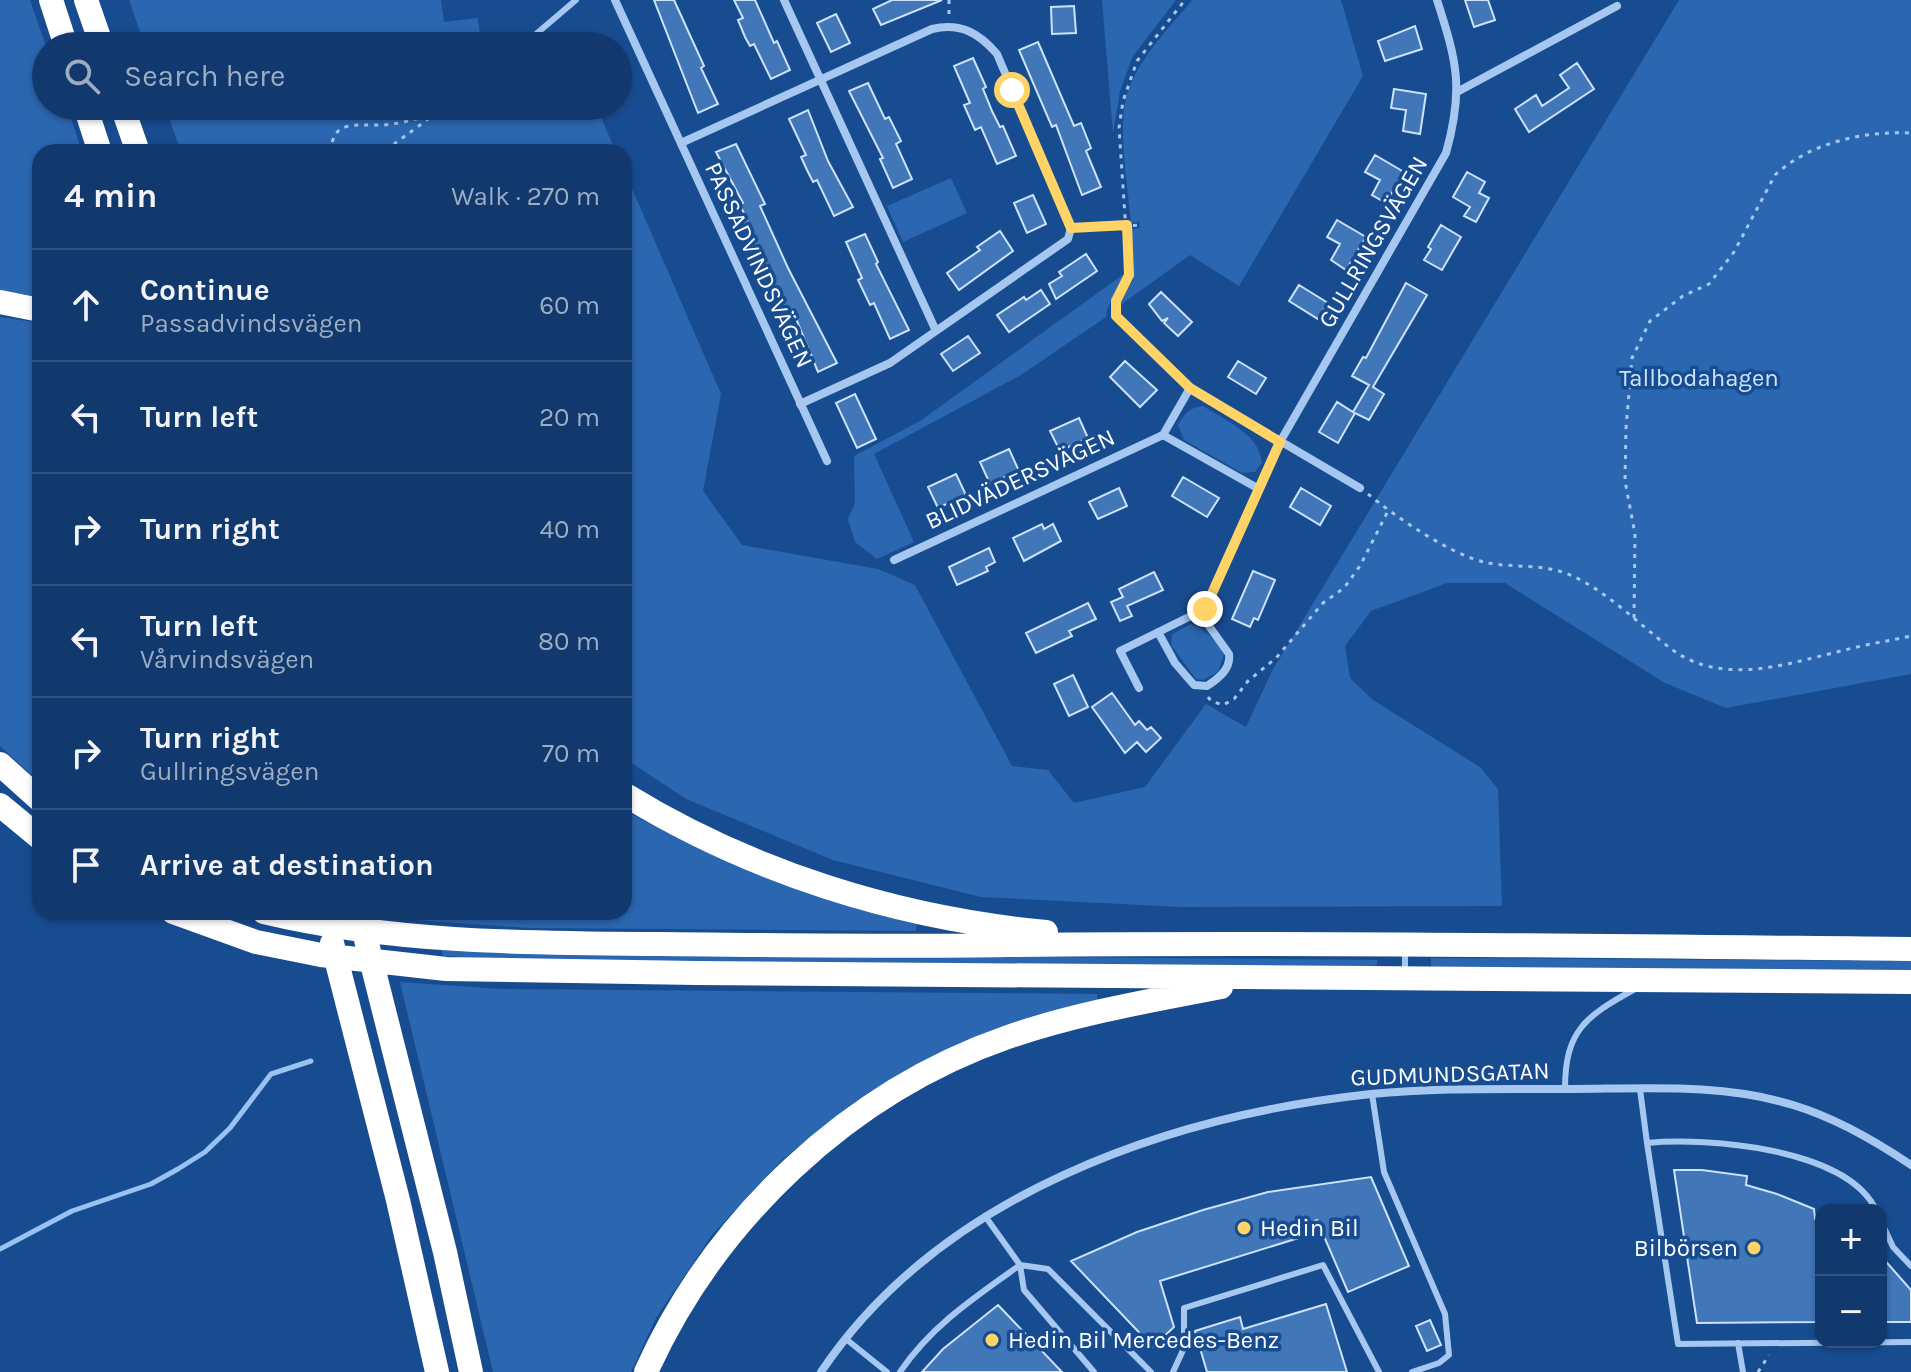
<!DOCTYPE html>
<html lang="en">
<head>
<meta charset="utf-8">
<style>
  body { margin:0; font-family:Karla,sans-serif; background:#1f4475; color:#f1f3f6 }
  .controls { position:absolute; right:24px; bottom:24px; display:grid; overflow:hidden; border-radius:16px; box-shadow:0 2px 6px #0004 }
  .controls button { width:72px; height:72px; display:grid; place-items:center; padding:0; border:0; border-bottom:2px solid #315380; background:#12396d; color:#f1f3f6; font:40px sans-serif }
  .stop { position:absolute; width:24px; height:24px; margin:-18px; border:6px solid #ffd365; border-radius:50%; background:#fff }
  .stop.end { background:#ffd365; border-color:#fff; box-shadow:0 2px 8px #0008 }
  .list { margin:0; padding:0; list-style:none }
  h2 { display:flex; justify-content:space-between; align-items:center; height:104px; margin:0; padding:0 32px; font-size:34px }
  h2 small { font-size:26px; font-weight:400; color:#9cacc2 }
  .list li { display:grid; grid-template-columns:52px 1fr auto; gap:24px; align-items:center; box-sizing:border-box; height:112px; padding:0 32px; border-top:2px solid #315380 }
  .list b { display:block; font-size:30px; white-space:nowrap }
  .list p { margin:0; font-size:26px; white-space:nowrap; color:#9cacc2 }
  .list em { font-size:26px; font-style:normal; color:#9cacc2 }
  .icon { flex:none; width:44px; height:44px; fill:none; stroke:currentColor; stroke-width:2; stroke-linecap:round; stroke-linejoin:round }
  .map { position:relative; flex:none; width:1911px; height:1372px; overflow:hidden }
  .search { position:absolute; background:#12396d; box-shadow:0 2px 6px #0004; left:32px; top:32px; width:600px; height:88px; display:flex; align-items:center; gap:20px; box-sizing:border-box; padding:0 28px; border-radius:44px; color:#9cacc2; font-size:30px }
  .panel { position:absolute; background:#12396d; box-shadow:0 2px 6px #0004; left:32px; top:144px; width:600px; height:776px; border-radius:24px }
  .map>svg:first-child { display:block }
  .green { fill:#2b66b0 }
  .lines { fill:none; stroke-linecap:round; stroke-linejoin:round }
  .stream { stroke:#99c2f2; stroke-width:5 }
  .building { fill:#4176b9; stroke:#cde2fb; stroke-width:2 }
  .path { stroke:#a6c7f0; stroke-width:3; stroke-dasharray:4 6; stroke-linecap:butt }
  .service { stroke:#a6c7f0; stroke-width:6 }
  .minor { stroke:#a6c7f0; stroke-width:8 }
  .motorway { stroke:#fff; stroke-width:24 }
  .route { stroke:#ffd365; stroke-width:10 }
  .poi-dot { fill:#ffd365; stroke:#184c91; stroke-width:3 }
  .labels { text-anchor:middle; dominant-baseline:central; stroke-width:7; stroke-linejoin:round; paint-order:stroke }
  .street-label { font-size:24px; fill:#fff; stroke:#184c91 }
  .park-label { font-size:24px; fill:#cde2fb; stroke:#184c91 }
  .poi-label { font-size:24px; fill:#fff; stroke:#184c91; text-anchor:start }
</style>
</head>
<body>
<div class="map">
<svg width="1911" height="1372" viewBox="0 0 1911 1372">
  <rect width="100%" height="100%" fill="#184c91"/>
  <path class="green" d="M0,0H30L46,46V106H67L82,152H40V297L0,291Z
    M129,0H441L444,22L478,18L481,46H145Z
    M1102,0H1176L1133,56L1120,91L1113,134Z
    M1192,0H1341L1363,76L1239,286L1190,255L1119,306L1133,280L1131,229L1140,228L1139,222L1131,223C1128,188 1118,131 1126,98C1136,60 1168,30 1192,0Z
    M1679,0H1911V674L1726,708L1665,683L1505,583H1447L1371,611L1345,646L1350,678L1373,700L1480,767L1498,789L1502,906L1182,907L981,897L833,860L686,799L624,758V170L721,394L703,491L742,545L878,569L915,585L1012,766L1048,770L1074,803L1145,787L1206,704L1246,727L1272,671Z
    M165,106H596L616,152H181Z
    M951,178L967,213L903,242L887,206Z
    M1124,274C1119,291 1108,300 1106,317L1021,375L874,454L914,542L877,559L855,542L848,519L855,503L854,456L920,421Z
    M0,317L40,323V783L0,746Z
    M1203,406C1226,421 1259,433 1262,463L1255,472L1242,473L1184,440L1178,425C1185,414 1188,408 1203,406Z
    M1191,624C1205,628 1217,641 1224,654L1218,672L1203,680L1196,679L1171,645L1172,634Z
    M624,810C719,861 811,900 917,923L916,931L530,928L384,918L382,912H624Z
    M441,948L842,955L1377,960V965L1373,966L525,960L443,956Z
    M1431,958L1911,961V970L1431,967Z
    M400,982L501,989L1097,994L1098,1001L1020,1022L940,1052L861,1097L782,1160L712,1235L656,1318L631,1372H493Z"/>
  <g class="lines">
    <path class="stream" d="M0,1249L72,1211L151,1184L178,1169L205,1152L230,1128L271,1074L311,1061"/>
  </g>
  <path class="building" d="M654,0H674L704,66L701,68L718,104L698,113Z
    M734,0H755L774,43L777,41L790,70L771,79L754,44L750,46L745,37L738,20L743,18Z
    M892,0H942L881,25L873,9Z
    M1465,0H1488L1495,20L1474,27Z
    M1074,6L1076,33L1052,34L1051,7Z
    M836,14L850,43L831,52L817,23Z
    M1415,26L1422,49L1385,61L1378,41Z
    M1038,42L1074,126L1081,123L1091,148L1086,151L1101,187L1082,195L1056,125L1052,127L1019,50Z
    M973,58L986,87L983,89L992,111L1000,127L1003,126L1016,156L997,164L981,127L975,130L964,105L970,103L954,66Z
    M1577,63L1594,89L1529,132L1515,109L1536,95L1542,106L1569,88L1560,75Z
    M868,83L885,119L889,117L901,141L896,144L912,179L893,188L880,159L883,158L849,91Z
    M1394,89L1426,94L1420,134L1403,131L1406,110L1391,108Z
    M808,110L828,161L853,207L834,216L817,180L813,182L807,170L801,157L806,155L789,119Z
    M736,144L765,204L760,206L788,268L837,363L818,372L792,309L786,312L760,249L758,251L744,221L747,220L740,205L743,203L716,152Z
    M1375,155L1404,172L1386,203L1372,195L1380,180L1365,172Z
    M1467,172L1485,182L1479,193L1489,198L1476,222L1464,216L1470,207L1453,197Z
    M1033,195L1046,224L1027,233L1014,203Z
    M1337,220L1366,237L1346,270L1331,260L1340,244L1327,237Z
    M1441,225L1461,237L1442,270L1424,260L1431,249L1428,247Z
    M1000,231L1013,251L959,290L947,273L980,250L977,247Z
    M865,234L878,262L876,264L909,330L890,339L874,303L870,305L858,280L862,278L846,242Z
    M1086,254L1097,271L1056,299L1049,284L1062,276L1059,272Z
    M1406,283L1427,295L1373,387L1384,394L1369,420L1355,413L1338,443L1319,432L1337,402L1353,412L1369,385L1352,376L1363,357L1366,358Z
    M1299,285L1328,303L1318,319L1289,301Z
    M1041,290L1050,304L1009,332L997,315L1024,297L1026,300Z
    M1161,292L1192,322L1178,336L1164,323L1168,318L1162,321L1149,304Z
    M968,336L980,353L953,371L941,354Z
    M1125,361L1157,390L1140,407L1110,377Z
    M1238,361L1266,378L1256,394L1228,377Z
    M855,394L876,439L857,448L836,403Z
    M1079,418L1088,438L1060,451L1050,431Z
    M1009,449L1019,471L990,484L980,462Z
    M956,474L966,495L938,508L928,487Z
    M1183,477L1219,498L1207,517L1172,496Z
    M1119,488L1127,506L1098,519L1089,502Z
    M1301,488L1331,506L1320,525L1290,507Z
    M1042,524L1044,529L1053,524L1061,541L1024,561L1013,538Z
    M989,548L995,562L986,567L988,571L957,585L949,567Z
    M1253,571L1275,580L1258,620L1254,618L1250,627L1232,619Z
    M1154,572L1163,590L1127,606L1132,616L1120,621L1111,602L1123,597L1119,589Z
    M1088,603L1096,619L1069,631L1072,636L1036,653L1026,633Z
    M1073,675L1088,707L1069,716L1054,684Z
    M1112,693L1135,725L1139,721L1147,730L1151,727L1161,738L1146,752L1137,742L1125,753L1092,707Z
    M1674,1170H1702L1747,1176L1746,1185L1777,1194L1814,1209L1815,1219H1821V1322L1697,1323Z
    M1371,1177L1409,1266L1348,1292L1317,1220L1302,1226L1305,1236L1160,1281L1174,1327L1153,1347L1071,1261L1137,1232L1203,1210L1268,1192Z
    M1881,1256L1911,1290V1322H1881Z
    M1326,1304L1347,1372H1207L1195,1331L1240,1317L1243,1329Z
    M998,1305L1062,1372H922L943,1349Z
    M1430,1320L1441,1345L1427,1351L1416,1326Z"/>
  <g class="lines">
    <path class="path" d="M949,0V15
      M331,152C332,119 356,126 380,125C397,125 415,119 432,115
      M388,152L390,147L446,106
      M1083,228L1143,225
      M1115,305L1129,275L1119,128L1123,101L1137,61L1185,0
      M1368,494C1396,517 1452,556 1488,563C1510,567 1533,565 1555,570C1593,578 1639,624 1670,648C1722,688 1789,663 1845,650C1867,644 1889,641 1911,636
      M1634,618L1635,534L1625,481L1626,428L1632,358L1650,321L1683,296L1709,284L1734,252L1775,175C1811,142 1864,131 1911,133
      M1208,697L1211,701L1223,705L1234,699L1248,681L1276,658L1323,603L1344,588L1360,566L1388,511
      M1758,1372L1769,1355"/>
    <path class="service" d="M522,46L576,0
      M1405,974V949
      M1565,1089C1565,1030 1586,1016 1635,989
      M1640,1089L1647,1143
      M1372,1094L1384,1172L1445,1314L1449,1355L1439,1363L1412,1372
      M1876,1210C1847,1148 1707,1137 1647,1143L1678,1344L1911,1342
      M985,1216L1020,1265L1024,1290L1094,1372
      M1881,1221L1893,1247L1911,1266
      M846,1339L887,1372
      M1738,1343L1743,1372
      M900,1372C931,1326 975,1297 1020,1265L1048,1269L1151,1372
      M1173,1372L1184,1348V1308L1323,1265L1379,1372"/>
    <path class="minor" d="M615,0L827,461
      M784,0L936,331
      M1457,92L1617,6
      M681,143L932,29C960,22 979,33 997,54L1071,228L1068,239L890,363L800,404
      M1116,316L1190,388L1360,488
      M1163,435L1259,489
      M1163,435L1190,388
      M894,560L1163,435
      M1158,632L1175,663L1194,685L1207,686C1219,678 1231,669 1229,654L1199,612
      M1139,688L1120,651L1205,609L1280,442L1446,153C1464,89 1457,62 1437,0
      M821,1372C940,1195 1166,1116 1371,1094C1431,1088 1491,1089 1552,1089C1632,1090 1716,1081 1793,1105C1836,1118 1874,1140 1911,1165"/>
    <path class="motorway" d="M51,0L66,46
      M86,0L102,46
      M85,106L100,152
      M122,106L138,152
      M0,302L40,310
      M0,764L40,800
      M624,794C751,872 897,918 1046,932
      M0,805L40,838
      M173,912L256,942L321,955L446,969L697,973L1911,982
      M264,912C393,943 526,943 659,944C775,945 891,947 1007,945C1309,942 1610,946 1911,949
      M359,912L445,1252L471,1372
      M332,943L398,1200L437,1372
      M646,1372C715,1219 849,1092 1008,1037C1077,1013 1150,1001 1221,987"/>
  </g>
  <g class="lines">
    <path class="route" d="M1012,90L1071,228L1127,225L1129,275L1116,301V316L1190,388L1280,442L1205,609"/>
  </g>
  <g class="poi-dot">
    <circle cx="1244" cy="1228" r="8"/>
    <circle cx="1754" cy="1248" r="8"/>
    <circle cx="992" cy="1340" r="8"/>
  </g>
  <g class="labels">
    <g class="street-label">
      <text transform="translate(1373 242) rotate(-60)">GULLRINGSVÄGEN</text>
      <text transform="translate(759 265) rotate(65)">PASSADVINDSVÄGEN</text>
      <text transform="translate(1020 479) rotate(-25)">BLIDVÄDERSVÄGEN</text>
      <text transform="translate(1450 1074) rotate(-2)">GUDMUNDSGATAN</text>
    </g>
    <g class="park-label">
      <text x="1699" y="378">Tallbodahagen</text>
    </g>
    <g class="poi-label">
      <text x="1260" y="1228">Hedin Bil</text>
      <text x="1738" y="1248" text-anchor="end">Bilbörsen</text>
      <text x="1008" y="1340">Hedin Bil Mercedes-Benz</text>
    </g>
  </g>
</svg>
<div class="controls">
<button>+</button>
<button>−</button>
</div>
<div class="stop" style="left:1012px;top:90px"></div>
<div class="stop end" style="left:1205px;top:609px"></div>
<div class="search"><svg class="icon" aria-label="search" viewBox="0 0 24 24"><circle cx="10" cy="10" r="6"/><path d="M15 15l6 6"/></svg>Search here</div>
<section class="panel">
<h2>4 min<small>Walk · 270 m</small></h2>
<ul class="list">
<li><svg class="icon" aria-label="ahead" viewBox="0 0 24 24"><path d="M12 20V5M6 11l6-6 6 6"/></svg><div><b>Continue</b><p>Passadvindsvägen</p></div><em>60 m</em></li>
<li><svg class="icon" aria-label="left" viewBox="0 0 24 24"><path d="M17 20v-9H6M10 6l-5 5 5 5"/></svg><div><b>Turn left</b></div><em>20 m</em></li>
<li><svg class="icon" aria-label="right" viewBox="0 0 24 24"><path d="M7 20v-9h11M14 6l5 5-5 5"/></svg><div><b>Turn right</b></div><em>40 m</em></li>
<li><svg class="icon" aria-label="left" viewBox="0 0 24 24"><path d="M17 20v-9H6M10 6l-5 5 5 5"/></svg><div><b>Turn left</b><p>Vårvindsvägen</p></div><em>80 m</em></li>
<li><svg class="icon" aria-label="right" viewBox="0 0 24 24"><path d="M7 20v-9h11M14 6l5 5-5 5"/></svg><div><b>Turn right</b><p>Gullringsvägen</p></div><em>70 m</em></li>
<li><svg class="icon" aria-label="arrive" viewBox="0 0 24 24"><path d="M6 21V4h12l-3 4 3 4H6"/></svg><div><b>Arrive at destination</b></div></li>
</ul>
</section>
</div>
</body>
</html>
